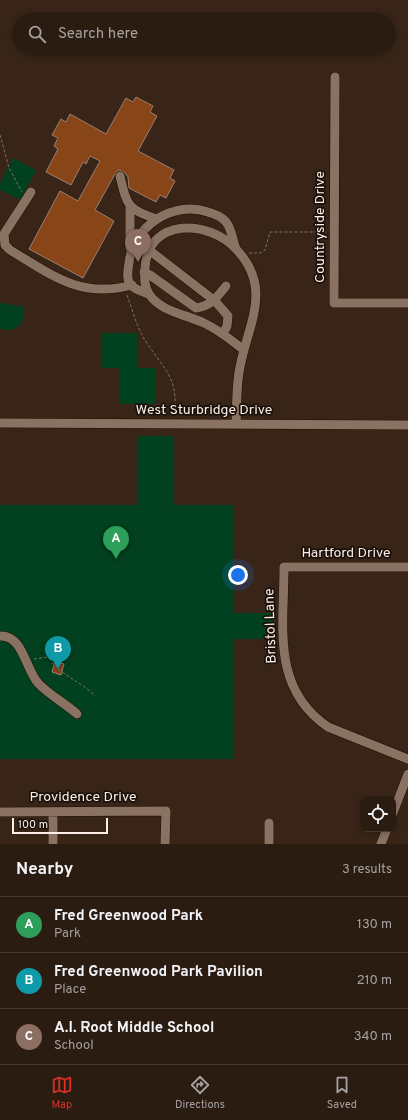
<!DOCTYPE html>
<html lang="en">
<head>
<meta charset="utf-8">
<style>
  body { margin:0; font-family:Overpass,sans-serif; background:#33251b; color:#f1f3f6 }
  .controls { position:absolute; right:12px; bottom:12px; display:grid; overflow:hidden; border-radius:8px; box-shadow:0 2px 6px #0003 }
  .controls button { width:36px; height:36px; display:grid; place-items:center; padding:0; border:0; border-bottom:1px solid #473a32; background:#2b1c12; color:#f1f3f6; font:20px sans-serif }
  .scale { position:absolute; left:12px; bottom:10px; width:96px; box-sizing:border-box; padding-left:4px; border:2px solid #fdefe7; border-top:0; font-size:11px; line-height:14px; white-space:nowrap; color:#fdefe7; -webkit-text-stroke:3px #1a110b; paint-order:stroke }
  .you { position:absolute; left:238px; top:575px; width:14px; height:14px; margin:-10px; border:3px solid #fff; border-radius:50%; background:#1a73e8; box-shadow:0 0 0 6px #1a73e833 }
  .badge { display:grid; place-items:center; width:26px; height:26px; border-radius:50%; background:#d93025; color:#fff; font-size:13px; font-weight:700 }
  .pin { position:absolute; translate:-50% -33px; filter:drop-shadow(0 1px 2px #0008) }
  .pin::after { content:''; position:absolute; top:21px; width:14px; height:12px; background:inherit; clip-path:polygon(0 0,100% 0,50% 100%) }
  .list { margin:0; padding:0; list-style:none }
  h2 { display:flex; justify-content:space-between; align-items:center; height:52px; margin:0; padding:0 16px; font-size:17px }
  h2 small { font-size:13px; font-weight:400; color:#a6a19f }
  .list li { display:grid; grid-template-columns:26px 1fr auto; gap:12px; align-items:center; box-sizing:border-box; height:56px; padding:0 16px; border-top:1px solid #473a32 }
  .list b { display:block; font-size:15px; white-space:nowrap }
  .list p { margin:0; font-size:13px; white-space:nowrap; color:#a6a19f }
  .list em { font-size:13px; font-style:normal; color:#a6a19f }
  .icon { flex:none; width:22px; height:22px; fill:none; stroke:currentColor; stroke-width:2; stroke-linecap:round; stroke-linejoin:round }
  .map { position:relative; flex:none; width:408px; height:844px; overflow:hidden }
  .search { position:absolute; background:#2b1c12; box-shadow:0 2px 6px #0003; left:12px; right:12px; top:12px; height:44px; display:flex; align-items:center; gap:10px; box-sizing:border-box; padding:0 14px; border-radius:22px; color:#a6a19f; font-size:15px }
  .sheet { height:220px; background:#2b1c12 }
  nav { display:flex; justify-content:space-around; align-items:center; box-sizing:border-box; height:56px; border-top:1px solid #473a32; background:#2b1c12; font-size:11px; color:#a6a19f }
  nav a { display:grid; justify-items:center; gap:2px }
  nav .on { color:#d93025 }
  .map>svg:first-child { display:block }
  .green { fill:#01411f }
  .building { fill:#884517; stroke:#998071 }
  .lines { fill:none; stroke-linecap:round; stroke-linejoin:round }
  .minor-casing { stroke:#200e03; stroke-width:10 }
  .path { stroke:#827065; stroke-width:1; stroke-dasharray:3 2; stroke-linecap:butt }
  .minor { stroke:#8a7263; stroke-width:9 }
  .labels { text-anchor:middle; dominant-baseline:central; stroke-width:3.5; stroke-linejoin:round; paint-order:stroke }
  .street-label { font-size:14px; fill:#fdefe7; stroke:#1a110b }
</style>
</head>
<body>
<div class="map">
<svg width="408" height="844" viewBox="0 0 408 844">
  <rect width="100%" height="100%" fill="#392518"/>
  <path class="green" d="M13,158L36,170L20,200L0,190V183Z
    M0,303L24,307C25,325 18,332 0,329Z
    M102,333H138L137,368H156V404H119V368H102Z
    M138,436H173L174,505H233V613H273V639H233V759H0V505H138Z"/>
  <path class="building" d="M136,97L153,106L150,112L157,116L138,151L174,170L170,178L175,181L166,198L160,195L156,202L129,188L128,177L124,172L119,170L116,172L95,210L114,221L83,278L29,249L60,191L78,201L100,161L90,156L86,164L83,162L71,185L46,172L58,149L54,146L58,138L52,135L61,119L66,122L70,114L106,134L126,98L133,102Z
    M55,661L64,664L61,675L52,672Z"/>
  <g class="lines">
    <g class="minor-casing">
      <path id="minor" d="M335,77L334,303H408
        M120,176C127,205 127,210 157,219
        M31,192L4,234L5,245L10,250C52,275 80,299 132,285
        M130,207V248
        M149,250L215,301L228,316L227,326L223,334
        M144,272L150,275L196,308C211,306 217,297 226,286
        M149,294C142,291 134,290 130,284C126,278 128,269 129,263C133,226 173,200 208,212C216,215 224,217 228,225C232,232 233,241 236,249
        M0,423L408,425
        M236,424C237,405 236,385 240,367C248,324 273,289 237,250C209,219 148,217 145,268C144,277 144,286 149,294C161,312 185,314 204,323C219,330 231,340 244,350
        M408,567H284C284,627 271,688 328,727L408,759
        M0,636C23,635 25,668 38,683C49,695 65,703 77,714
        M0,812L166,811L165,844
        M393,813L408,774
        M53,844V812
        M269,844V823
        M381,844L387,829"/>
    </g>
    <path class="path" d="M0,135L9,168L22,192
      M249,253H260L265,250L270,232H326
      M127,295C132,308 135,322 142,335C150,350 167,368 172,382C176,393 175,404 175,415
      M34,659L48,657C59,675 81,681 95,696"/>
    <use href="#minor" class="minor"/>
  </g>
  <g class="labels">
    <g class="street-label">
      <text transform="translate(320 227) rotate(-90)">Countryside Drive</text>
      <text x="204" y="410">West Sturbridge Drive</text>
      <text x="346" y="553">Hartford Drive</text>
      <text transform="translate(271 626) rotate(-92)">Bristol Lane</text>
      <text x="83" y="797">Providence Drive</text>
    </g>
  </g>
</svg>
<div class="controls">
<button><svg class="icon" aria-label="locate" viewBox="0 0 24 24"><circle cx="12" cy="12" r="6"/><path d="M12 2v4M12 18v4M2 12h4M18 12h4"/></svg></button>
</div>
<div class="scale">100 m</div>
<div class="you"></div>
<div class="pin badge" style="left:116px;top:559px;background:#2e9e5b">A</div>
<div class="pin badge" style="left:58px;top:669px;background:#0f9aa8">B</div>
<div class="pin badge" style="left:138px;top:262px;background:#8d6e63">C</div>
<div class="search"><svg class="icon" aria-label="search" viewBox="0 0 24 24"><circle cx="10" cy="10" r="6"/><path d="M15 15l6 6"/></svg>Search here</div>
</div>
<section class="sheet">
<h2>Nearby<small>3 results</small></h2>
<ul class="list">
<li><span class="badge" style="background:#2e9e5b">A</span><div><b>Fred Greenwood Park</b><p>Park</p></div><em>130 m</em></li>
<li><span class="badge" style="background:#0f9aa8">B</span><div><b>Fred Greenwood Park Pavilion</b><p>Place</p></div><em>210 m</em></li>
<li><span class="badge" style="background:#8d6e63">C</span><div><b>A.I. Root Middle School</b><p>School</p></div><em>340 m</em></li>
</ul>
</section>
<nav>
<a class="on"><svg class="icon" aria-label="map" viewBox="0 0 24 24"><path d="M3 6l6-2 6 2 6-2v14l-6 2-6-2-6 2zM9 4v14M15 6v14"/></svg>Map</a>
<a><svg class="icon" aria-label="directions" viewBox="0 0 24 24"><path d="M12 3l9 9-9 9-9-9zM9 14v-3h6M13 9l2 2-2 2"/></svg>Directions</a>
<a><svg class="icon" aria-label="saved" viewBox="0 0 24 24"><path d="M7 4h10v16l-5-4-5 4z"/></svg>Saved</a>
</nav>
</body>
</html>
